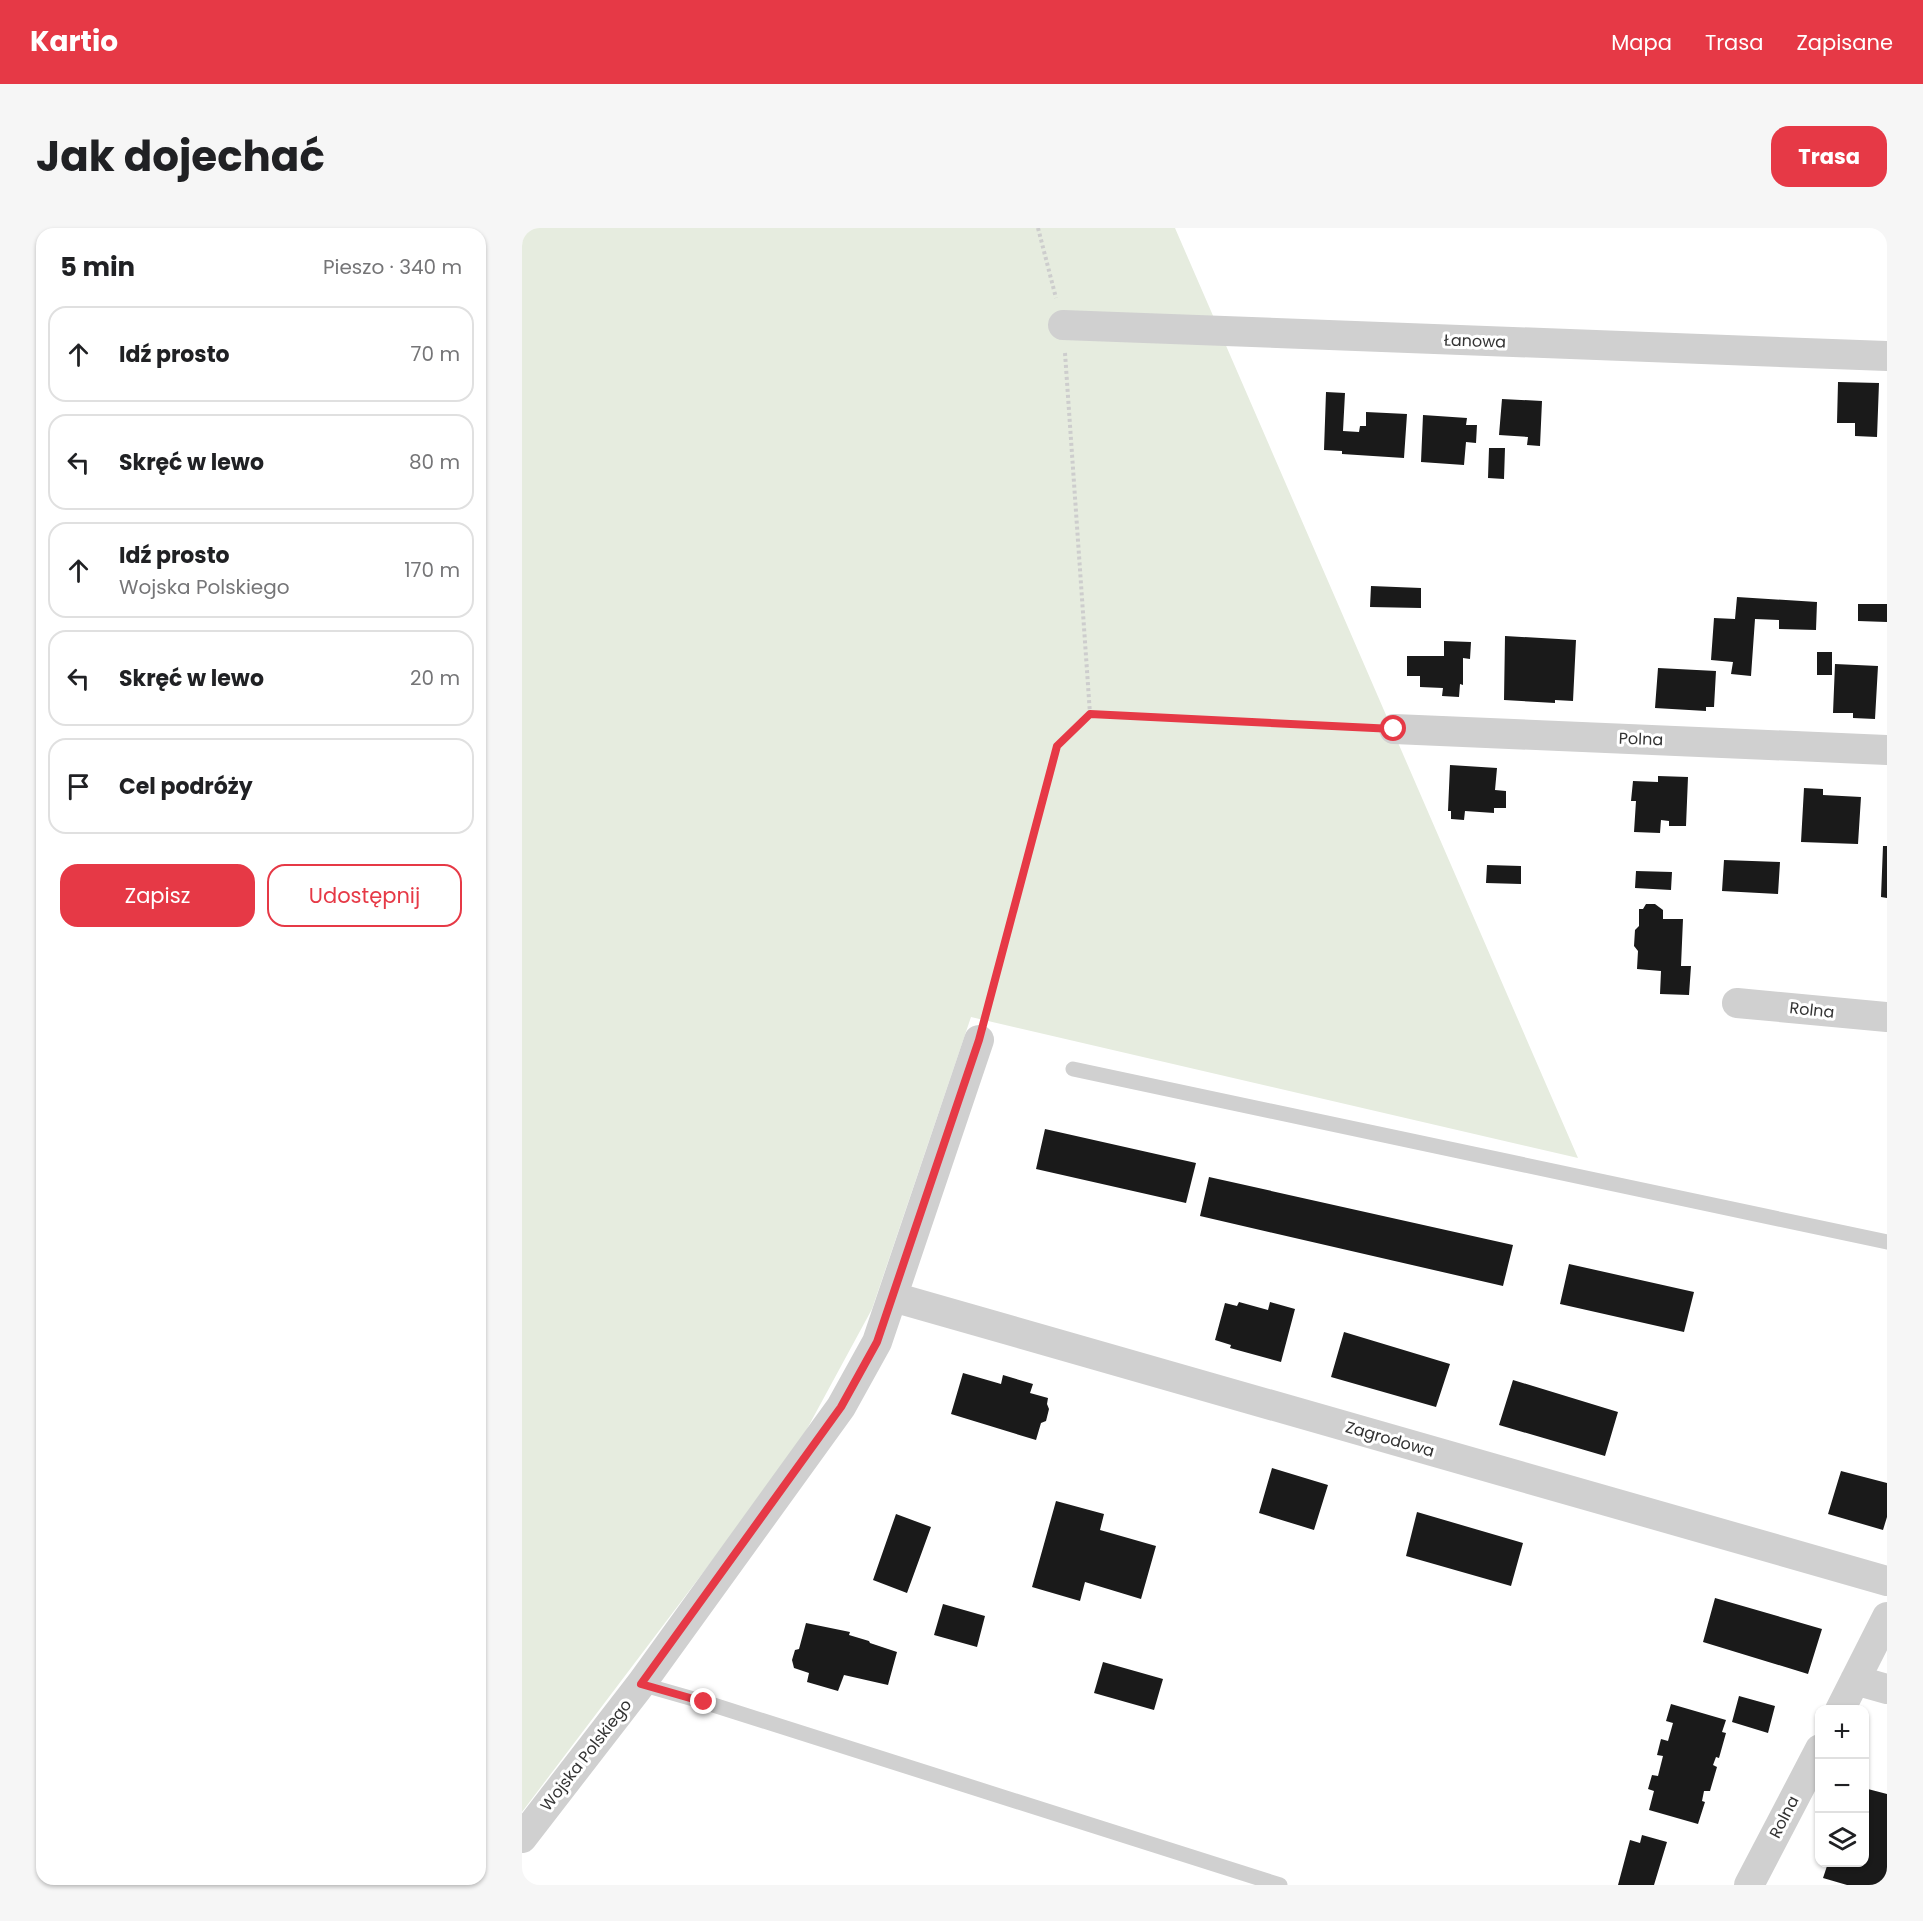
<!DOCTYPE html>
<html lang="pl">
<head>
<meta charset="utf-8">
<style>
  body { margin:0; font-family:Poppins,sans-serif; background:#f6f6f6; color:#202124 }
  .controls { position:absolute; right:18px; bottom:18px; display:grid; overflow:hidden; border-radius:12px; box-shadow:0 2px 4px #0004 }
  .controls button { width:54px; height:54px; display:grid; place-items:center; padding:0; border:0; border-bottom:2px solid #e0e0e0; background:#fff; color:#202124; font:30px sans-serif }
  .stop { position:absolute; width:18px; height:18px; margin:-14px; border:4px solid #e63946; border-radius:50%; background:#fff }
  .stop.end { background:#e63946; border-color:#fff; box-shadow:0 2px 6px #0008 }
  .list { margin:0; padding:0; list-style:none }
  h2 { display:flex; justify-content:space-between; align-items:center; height:78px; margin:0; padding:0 24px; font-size:26px }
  h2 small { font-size:20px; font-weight:400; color:#757577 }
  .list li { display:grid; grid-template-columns:39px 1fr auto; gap:18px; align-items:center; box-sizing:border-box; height:96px; margin:0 12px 12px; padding:0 12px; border:2px solid #e0e0e0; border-radius:18px }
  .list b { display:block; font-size:22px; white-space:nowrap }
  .list p { margin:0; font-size:20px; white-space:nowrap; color:#757577 }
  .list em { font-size:20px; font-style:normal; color:#757577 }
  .actions { display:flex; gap:12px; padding:18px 24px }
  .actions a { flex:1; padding:14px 0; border:2px solid #e63946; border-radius:18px; text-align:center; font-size:21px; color:#e63946 }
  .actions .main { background:#e63946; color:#fff }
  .icon { flex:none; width:33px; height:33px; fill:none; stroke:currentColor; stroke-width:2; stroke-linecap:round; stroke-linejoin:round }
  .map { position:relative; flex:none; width:1365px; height:1657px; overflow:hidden; border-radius:18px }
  header { display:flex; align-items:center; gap:36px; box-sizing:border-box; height:84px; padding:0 30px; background:#e63946; color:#fff }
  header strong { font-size:28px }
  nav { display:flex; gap:33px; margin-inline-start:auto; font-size:21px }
  .intro { display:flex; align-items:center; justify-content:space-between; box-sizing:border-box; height:144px; padding:0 36px }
  h1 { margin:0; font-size:42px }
  .button { padding:15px 27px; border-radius:18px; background:#e63946; color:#fff; font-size:21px; font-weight:700 }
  main { display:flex; gap:36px; padding:0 36px }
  aside { flex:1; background:#fff; border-radius:18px; box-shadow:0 2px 4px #0004 }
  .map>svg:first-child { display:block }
  .green { fill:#e6ecdf }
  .building { fill:#1a1a1a }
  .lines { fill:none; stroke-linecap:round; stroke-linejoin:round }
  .path { stroke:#cdcdcd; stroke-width:4; stroke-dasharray:3 3; stroke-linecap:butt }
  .service { stroke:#d0d0d0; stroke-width:15 }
  .minor { stroke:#d0d0d0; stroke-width:30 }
  .route { stroke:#e63946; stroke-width:8 }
  .labels { text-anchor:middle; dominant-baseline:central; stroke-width:6; stroke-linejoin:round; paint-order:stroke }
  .street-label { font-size:16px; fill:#333; stroke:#fff }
</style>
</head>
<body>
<header>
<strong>Kartio</strong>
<nav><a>Mapa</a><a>Trasa</a><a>Zapisane</a></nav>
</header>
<div class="intro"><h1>Jak dojechać</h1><a class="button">Trasa</a></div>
<main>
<aside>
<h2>5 min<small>Pieszo · 340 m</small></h2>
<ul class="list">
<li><svg class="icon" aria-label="ahead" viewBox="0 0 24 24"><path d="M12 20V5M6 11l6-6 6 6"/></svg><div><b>Idź prosto</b></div><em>70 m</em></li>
<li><svg class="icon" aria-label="left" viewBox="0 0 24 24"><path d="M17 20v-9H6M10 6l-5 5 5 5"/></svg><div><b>Skręć w lewo</b></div><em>80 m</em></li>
<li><svg class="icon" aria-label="ahead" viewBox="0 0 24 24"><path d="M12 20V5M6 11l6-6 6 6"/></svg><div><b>Idź prosto</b><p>Wojska Polskiego</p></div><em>170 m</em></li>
<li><svg class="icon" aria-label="left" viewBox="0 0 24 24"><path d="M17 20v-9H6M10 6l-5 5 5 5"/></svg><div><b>Skręć w lewo</b></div><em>20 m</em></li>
<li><svg class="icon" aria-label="arrive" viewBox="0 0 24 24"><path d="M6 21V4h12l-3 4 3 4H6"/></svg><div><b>Cel podróży</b></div></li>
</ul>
<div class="actions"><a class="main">Zapisz</a><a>Udostępnij</a></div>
</aside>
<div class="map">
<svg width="1365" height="1657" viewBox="0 0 1365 1657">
  <rect width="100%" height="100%" fill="#fff"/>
  <path class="green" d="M0,0H653L1056,930L449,789L350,1081L273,1223L0,1584Z"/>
  <path class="building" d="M1316,154L1357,155L1355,209L1333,208V195H1315Z
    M804,164L823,165L821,203L837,204L838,198H844V184L885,186L882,230L820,226V223L802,222Z
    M980,171L1020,173L1018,218L1005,217L1006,209L977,207Z
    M901,187L945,190L944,197H955L954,215L944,214L942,237L899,234Z
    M967,220H983L982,251L966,250Z
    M849,358L899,360V380L848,379Z
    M1215,369L1295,374L1294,402L1257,401V392L1233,391L1229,448L1209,446L1211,434L1189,432L1192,390L1213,391Z
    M1336,376H1365V394L1336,393Z
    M983,408L1054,412L1051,473L1033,472V475L982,472Z
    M922,413L949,414L948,431L941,430V457L938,456L937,469L920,468L921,460L898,459V448H885V428H922Z
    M1295,424H1310V447H1295Z
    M1313,436L1356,438L1353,491L1331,490V485H1311Z
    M1136,440L1194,443L1192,479H1184V483L1133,480Z
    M928,537L975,540L973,562L984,563V580H972V585L943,583L942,592L929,591V583H926Z
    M1136,548L1166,549L1164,598H1147V593L1139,592L1138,605L1112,604L1114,573H1109L1111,553L1136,554Z
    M1282,560L1301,561V567L1339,569L1336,616L1279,614Z
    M1361,618H1365V670L1359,669Z
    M1202,632L1258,634L1256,666L1200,663Z
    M965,637L999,638V656L964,655Z
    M1114,643L1150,644L1149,662L1113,660Z
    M1124,676H1133L1141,682V691H1161L1159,738H1169L1167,767L1138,766L1139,743L1115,741L1116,723L1112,718L1113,702L1117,698V681H1121Z
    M523,901L674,935L664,975L514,941Z
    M687,949L991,1017L981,1058L678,988Z
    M1047,1036L1172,1064L1162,1104L1038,1076Z
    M717,1074L746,1082L748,1074L773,1081L759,1134L708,1120L709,1117L693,1112L703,1075L715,1078Z
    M822,1104L928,1136L914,1179L809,1149Z
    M441,1145L479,1156L481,1147L511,1156L508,1165L526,1170L525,1176L527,1181L524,1193L519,1195L514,1212L429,1186Z
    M991,1152L1096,1184L1083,1228L977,1197Z
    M750,1240L806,1257L792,1302L737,1285Z
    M1319,1243L1365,1255V1289L1361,1302L1306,1286Z
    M534,1273L582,1286L578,1302L634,1318L619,1371L563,1354L558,1373L510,1359Z
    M895,1284L1001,1315L989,1358L884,1328Z
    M374,1286L409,1299L385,1365L351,1352Z
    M1193,1370L1300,1401L1286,1446L1181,1414Z
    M421,1376L463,1388L455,1419L412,1407Z
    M284,1395L328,1404L327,1407L347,1413L348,1415L375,1424L366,1457L322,1447L316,1463L285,1454L287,1445L272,1440L270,1432L273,1422L277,1421Z
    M581,1434L641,1451L632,1482L572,1465Z
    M1217,1468L1253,1478L1246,1505L1210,1494Z
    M1149,1476L1204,1492L1200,1504L1204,1505L1197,1530L1194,1529L1191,1537L1195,1539L1188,1563H1182L1180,1573L1183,1574L1176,1596L1127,1582L1132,1563L1126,1561L1130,1547L1136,1548L1141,1528L1135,1527L1139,1511L1146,1513L1151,1495L1144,1493Z
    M1342,1560L1365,1566V1657H1325L1301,1650L1306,1635H1342Z
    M1120,1607L1145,1614L1132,1657H1096L1108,1612L1118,1615Z"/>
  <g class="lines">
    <path class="path" d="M516,0L534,70
      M543,125L568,486
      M464,785L535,518L568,486L844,499"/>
    <path class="service" d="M551,841L1365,1014
      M119,1456L182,1474L758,1657"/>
    <path class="minor" d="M541,97L1365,128
      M872,501L1365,522
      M1215,775L1365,789
      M371,1069L1365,1353
      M1333,1452L1365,1461
      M1318,1482L1365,1389
      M0,1610L119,1456L319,1179L355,1114L457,812
      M1227,1657L1298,1521"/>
  </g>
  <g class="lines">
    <path class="route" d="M182,1474L119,1456L319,1179L355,1114L457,812L535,518L568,486L872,501"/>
  </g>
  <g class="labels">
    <g class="street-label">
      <text transform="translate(953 113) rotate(2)">Łanowa</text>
      <text transform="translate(1119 511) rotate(2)">Polna</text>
      <text transform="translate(1290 782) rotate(6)">Rolna</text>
      <text transform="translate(868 1211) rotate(16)">Zagrodowa</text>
      <text transform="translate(64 1527) rotate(-52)">Wojska Polskiego</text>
      <text transform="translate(1262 1589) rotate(-63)">Rolna</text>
    </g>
  </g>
</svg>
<div class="controls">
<button>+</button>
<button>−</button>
<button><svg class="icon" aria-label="layers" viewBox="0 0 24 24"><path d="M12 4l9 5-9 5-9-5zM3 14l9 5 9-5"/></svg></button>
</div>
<div class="stop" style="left:872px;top:501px"></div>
<div class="stop end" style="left:182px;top:1474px"></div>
</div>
</main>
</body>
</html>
